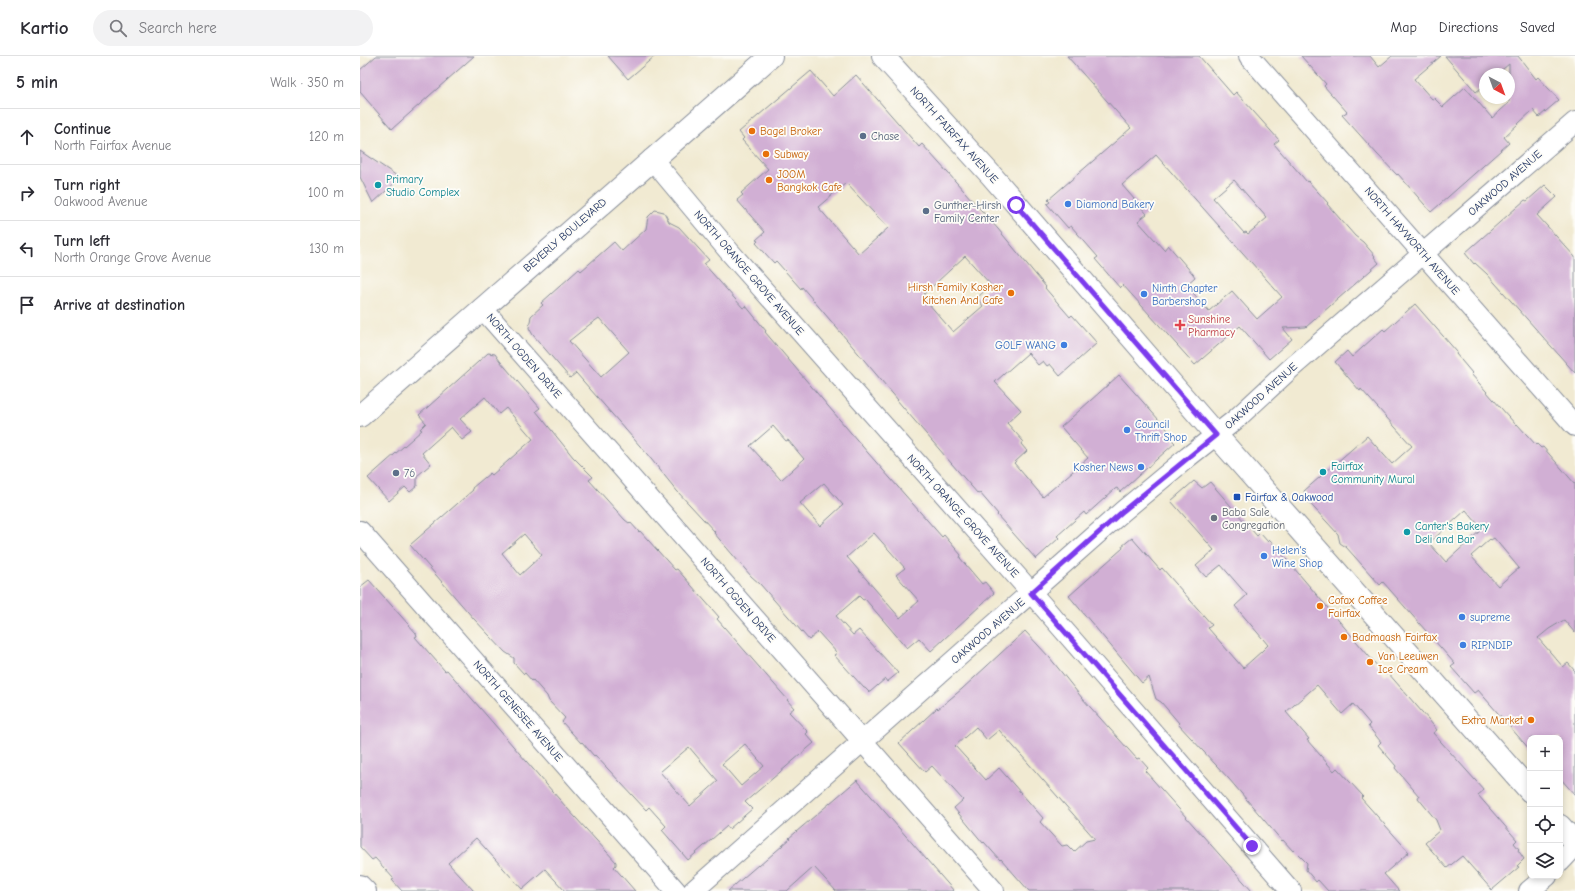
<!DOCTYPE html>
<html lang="en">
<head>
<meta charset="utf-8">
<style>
  body { margin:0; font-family:"Comic Neue",sans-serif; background:#f2f2f3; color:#2b2b33 }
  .controls { position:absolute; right:12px; bottom:12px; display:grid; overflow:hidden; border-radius:8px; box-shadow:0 2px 6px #0003 }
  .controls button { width:36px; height:36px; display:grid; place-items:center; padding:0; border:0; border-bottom:1px solid #e1e1e2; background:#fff; color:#2b2b33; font:20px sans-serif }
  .compass { position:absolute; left:1119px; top:12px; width:36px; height:36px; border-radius:50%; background:#fff; box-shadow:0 2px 6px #0003; rotate:139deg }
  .stop { position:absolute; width:12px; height:12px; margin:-9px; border:3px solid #7c3aed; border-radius:50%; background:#fff }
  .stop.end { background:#7c3aed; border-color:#fff; box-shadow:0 1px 4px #0008 }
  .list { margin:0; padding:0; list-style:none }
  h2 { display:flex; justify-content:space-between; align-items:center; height:52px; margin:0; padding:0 16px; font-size:17px }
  h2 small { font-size:13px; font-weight:400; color:#7c7c81 }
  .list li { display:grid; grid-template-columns:26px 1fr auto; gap:12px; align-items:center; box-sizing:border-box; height:56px; padding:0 16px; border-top:1px solid #e1e1e2 }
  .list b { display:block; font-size:15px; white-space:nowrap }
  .list p { margin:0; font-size:13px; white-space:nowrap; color:#7c7c81 }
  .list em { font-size:13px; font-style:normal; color:#7c7c81 }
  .icon { flex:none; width:22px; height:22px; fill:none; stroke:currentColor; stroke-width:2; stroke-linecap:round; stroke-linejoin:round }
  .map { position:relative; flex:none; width:1215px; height:835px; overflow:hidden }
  header { display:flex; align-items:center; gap:24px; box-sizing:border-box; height:56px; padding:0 20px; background:#fff; border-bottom:1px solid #e1e1e2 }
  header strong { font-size:19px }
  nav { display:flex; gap:22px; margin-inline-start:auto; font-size:14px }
  .search { width:280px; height:36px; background:#f2f2f3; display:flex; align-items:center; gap:10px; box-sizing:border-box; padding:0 14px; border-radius:22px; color:#7c7c81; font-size:15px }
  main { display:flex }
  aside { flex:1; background:#fff }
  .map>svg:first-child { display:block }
  .building { fill:#d1afd4; fill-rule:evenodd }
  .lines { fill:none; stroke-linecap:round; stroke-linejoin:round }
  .minor-casing { stroke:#868c98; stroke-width:22 }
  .major-casing { stroke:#868c98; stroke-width:24 }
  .minor { stroke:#fff; stroke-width:20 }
  .major { stroke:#fff; stroke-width:22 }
  .route { stroke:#7c3aed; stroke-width:5 }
  .food-dot { fill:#e8710a; stroke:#fdfcf7; stroke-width:1.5 }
  .service-dot { fill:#5c6f8a; stroke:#fdfcf7; stroke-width:1.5 }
  .culture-dot { fill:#0f9aa8; stroke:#fdfcf7; stroke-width:1.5 }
  .shop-dot { fill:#3f7fe0; stroke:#fdfcf7; stroke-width:1.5 }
  .health-dot { fill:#e0444e; stroke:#fdfcf7; stroke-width:1.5 }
  .transit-dot { fill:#1a4fb4; stroke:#fdfcf7; stroke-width:1.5 }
  .worship-dot { fill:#6b7280; stroke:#fdfcf7; stroke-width:1.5 }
  .labels { text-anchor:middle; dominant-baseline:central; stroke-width:3.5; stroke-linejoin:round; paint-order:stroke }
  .food-label { font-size:11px; fill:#c56008; stroke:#fdfcf7; text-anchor:start }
  .street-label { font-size:11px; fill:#1b2f5e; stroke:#fdfcf7 }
  .service-label { font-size:11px; fill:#4e5e75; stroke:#fdfcf7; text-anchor:start }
  .culture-label { font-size:11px; fill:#0d838f; stroke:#fdfcf7; text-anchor:start }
  .shop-label { font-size:11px; fill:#366cbe; stroke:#fdfcf7; text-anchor:start }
  .health-label { font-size:11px; fill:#be3a42; stroke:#fdfcf7; text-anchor:start }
  .transit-label { font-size:11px; fill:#164399; stroke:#fdfcf7; text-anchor:start }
  .worship-label { font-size:11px; fill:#5b616d; stroke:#fdfcf7; text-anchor:start }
</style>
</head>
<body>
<header>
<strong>Kartio</strong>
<div class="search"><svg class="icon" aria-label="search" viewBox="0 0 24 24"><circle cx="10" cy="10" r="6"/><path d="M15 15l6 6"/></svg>Search here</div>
<nav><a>Map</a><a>Directions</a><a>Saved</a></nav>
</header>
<main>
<aside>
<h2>5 min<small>Walk · 350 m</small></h2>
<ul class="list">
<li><svg class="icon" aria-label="ahead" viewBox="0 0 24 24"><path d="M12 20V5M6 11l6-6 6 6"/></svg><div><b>Continue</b><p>North Fairfax Avenue</p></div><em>120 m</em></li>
<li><svg class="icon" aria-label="right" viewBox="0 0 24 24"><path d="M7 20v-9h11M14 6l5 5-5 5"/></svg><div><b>Turn right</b><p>Oakwood Avenue</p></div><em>100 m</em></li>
<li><svg class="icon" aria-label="left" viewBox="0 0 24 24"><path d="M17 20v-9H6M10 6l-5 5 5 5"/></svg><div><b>Turn left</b><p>North Orange Grove Avenue</p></div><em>130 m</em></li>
<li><svg class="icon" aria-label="arrive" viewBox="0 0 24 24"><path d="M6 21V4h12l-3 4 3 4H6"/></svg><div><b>Arrive at destination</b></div></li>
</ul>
</aside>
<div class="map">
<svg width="1215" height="835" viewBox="0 0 1215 835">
  <rect width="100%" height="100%" fill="#fdfcf7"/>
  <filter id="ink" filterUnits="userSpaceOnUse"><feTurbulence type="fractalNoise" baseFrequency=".025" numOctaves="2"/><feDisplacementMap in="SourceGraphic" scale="8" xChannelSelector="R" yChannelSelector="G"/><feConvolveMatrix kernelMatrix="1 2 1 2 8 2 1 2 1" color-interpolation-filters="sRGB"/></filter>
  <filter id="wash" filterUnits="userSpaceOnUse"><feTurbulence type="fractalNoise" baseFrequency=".012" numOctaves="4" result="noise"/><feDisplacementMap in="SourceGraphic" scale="16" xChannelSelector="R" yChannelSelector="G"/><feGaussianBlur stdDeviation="0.9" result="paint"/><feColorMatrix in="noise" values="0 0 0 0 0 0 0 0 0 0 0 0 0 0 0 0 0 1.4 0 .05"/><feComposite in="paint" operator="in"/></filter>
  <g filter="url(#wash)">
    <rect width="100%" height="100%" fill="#f1ead2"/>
    <g id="blocks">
      <path class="building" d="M16,0H114L32,73L0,36V14Z
        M248,0H295L268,23Z
        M707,0H839L873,39L876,36L919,84L914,88L947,126L948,125L968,147L967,148L995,180L1003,186L1015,200L1014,201L1019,207L946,271L923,272L932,283L909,303L880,270L835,309L763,229L760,232L735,203L738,201L711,170L708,172L687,148L690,146L688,144L771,72ZM796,99L922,241L897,263L872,235L849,255L826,229L835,221L833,218L808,189L804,194L778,165L787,158L762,129ZM874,124L907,162L888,178L886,176L884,177L853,142Z
        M941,0H1010L1019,11L1032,0H1081L1054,23L1072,43L1074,42L1083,51L1105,31L1132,62L1149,47V8L1137,18H1125V29L1116,36L1085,0H1158L1176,23L1178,21L1199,44L1179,61L1173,54L1144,81L1149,87L1071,156L1038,118L1037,119L1017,98L982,59L987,56L964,30L966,28Z
        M451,15L473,40L496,19L559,91L562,88L638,173L686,231L685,232L710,261L712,259L737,287L700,320L690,308L687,310L683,305L678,309L668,297L635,326L661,354L647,367L663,385L661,388L667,395L654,407L683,441L728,402L701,371L759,319L815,382L812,384L815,387L760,436L757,432L755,433L726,459L724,456L697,480L699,482L676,503L637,459L638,458L620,437L618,438L604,422L548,357L537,344H538L442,231L441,233L417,206L416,205L414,207L396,187L398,185L396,184L405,176L377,144L383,139L381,137L408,113L382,84L384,82L379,76ZM486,127L528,172L499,198L458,151ZM605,200L631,229L617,242L623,250L593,276L562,240Z
        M0,95L40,122L13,147L0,121Z
        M1185,129L1197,141L1177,159L1215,201V317L1127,218L1115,207L1114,208L1105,197L1165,144L1167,145Z
        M295,154L304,156L309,166L319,171L349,204L344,208L383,252L386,250L406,275L405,276L508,397L582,481L584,479L601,499L600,502L622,528L625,526L634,537L571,595L559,582L547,592L505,543L503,544L499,540L476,560L493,579L499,574L538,617L527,626L525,623L510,636H509L505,632H504L474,599L477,597L458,576L449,584L400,528L391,520L354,477L355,476L317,435L287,398L216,317L210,322L173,279L169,272L171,260L183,249L181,247L219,213L221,215L254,186L262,195L286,173L288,161ZM239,262L269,296L241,321L209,285L229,269ZM413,370L426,385L428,384L444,403L421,424L390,390ZM464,427L483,449L460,470L440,447ZM514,477L545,512L536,519L559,545L540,562L487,501Z
        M1055,248L1097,296L1096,298L1112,317L1111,318L1156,369L1157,368L1176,389L1177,388L1181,392L1183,391L1215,428V577L1204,564L1189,573L1178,582L1203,611L1208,607L1215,615V739L1200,722V682H1170V694L1118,634L1114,637L1091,611L1095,608L1023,526L1020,529L986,491L980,487L978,478L943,440L945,437L944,435L1007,380L1032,408L1052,390L1001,333L1000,335L975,306L987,295L992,301L1023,273L1025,275ZM1106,454L1122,473L1086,506L1069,487ZM1134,482L1159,512L1138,530L1111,500L1130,483L1131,484Z
        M128,297L135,298L140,305L180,352L176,355L213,401L233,421L229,424L265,464L269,467L270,466L279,476L280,475L315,514L317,513L359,561L357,563L428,644H427L434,652L429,656L448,676L446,678L454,687L385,746L392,753L369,773L367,770L328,804L302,774L306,770L289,751L286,754L235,699L234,700L222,686L221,687L202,666L205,662L189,645L187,640L173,624L172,625L165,617L164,618L154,607V602L145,596L114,563L50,489L113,434L112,432L130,417L132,419L173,383L146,352L139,358L125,341L100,363L112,376L102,384L91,371L62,397L71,408L57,420V430L50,436L45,431L29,445L8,422L62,374L60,373L66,367L59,359ZM164,478L182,499L160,519L142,497ZM385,688L404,710L381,730L362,708ZM329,691L358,725L330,750L300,716Z
        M834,425L842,432L850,426L897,480L900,477L908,486L910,484L1025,619L1028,617L1069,664L1077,674L1073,677L1124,734L1118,739L1157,784L1154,787L1159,793L1158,794L1164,803L1157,810L1159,811L1132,834L1102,800L1087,812L1065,787L1080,774L1076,764L1058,742L1059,740L1035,712L1036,710L1018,689L1021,686L1008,670L1010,668L993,648L982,658L957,629L926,656L949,683L947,684L974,715L977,712L1003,740L1001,742L1049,796L1024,818L1039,835H968L958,824L956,826L946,814L947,807L934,794L933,795L923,784L922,785L869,723L818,668L819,667L801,646L796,643L789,621L782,627L709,540L763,492L762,490L772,482L800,514L802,512L852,569L848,572L883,612L902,595L908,589L875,550L887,539L861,509L846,521L836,510L854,494L811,445Z
        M9,524L56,577L57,580L55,581L85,615L87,614L206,751L256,806V809L254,811L275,835H205L185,813L162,833L116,782L88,807L114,835H42L32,824L34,823L15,802L12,804L0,791V531Z
        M665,575L690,602L722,642L777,703L779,702L788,712L785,715L892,835H669L641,803L640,804L624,786L623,787L594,752L603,744L572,710L565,716L539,687L577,652L578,653L602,633ZM616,671L627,684L639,674L735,783L726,785L714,796L707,789L702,790L680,766L683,762L639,712L626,724L595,690Z
        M497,724L594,835H476L454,811L427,835H368L398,809L399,810L430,783L429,782Z"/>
    </g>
  </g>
  <g filter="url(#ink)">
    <use href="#blocks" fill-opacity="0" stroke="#868c98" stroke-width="1"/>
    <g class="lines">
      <g class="minor-casing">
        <path id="minor" d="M889,0L1215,370
          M292,103L368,194L661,525L931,835
          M122,252L634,835
          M0,475L316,835
          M1200,806L1215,790
          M0,829L6,835
          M333,835L763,455L828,401L875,364L930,313L1215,66
          M1169,835L1187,820"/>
      </g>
      <g class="major-casing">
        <path id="major" d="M523,0L631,119L856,379L1170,735
          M0,360L411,0
          M1200,770L1215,787"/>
      </g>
      <use href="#minor" class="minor"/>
      <use href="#major" class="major"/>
    </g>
  </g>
  <g class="lines" filter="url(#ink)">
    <path class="route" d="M656,149L856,379L763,455L671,537L892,790"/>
  </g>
  <g class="food-dot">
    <circle cx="392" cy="75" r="4"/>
    <circle cx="406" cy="98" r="4"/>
    <circle cx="409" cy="124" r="4"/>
    <circle cx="651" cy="237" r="4"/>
    <circle cx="960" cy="550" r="4"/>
    <circle cx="984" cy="581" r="4"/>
    <circle cx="1010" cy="606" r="4"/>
    <circle cx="1171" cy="664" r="4"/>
  </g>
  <g class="service-dot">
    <circle cx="503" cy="80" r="4"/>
    <circle cx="566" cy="155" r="4"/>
    <circle cx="36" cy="417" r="4"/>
  </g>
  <g class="culture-dot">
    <circle cx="18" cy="129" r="4"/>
    <circle cx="963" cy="416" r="4"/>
    <circle cx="1047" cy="476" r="4"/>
  </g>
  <g class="shop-dot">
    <circle cx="708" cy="148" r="4"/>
    <circle cx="784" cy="238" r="4"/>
    <circle cx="704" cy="289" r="4"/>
    <circle cx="767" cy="374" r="4"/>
    <circle cx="781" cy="411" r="4"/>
    <circle cx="904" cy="500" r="4"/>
    <circle cx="1102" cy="561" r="4"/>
    <circle cx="1103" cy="589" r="4"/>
  </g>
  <path class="health-dot" d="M818 263h4v4h4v4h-4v4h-4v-4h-4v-4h4z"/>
  <rect class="transit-dot" x="873" y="437" width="8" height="8" rx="2"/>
  <circle class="worship-dot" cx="854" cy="462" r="4"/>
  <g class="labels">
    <g class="food-label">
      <text x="400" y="75">Bagel Broker</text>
      <text x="414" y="98">Subway</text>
      <text x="417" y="118">JOOM<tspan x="417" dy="13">Bangkok Cafe</tspan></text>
      <text x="643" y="231" text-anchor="end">Hirsh Family Kosher<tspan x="643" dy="13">Kitchen And Cafe</tspan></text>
      <text x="968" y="544">Cofax Coffee<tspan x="968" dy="13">Fairfax</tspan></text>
      <text x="992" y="581">Badmaash Fairfax</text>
      <text x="1018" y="600">Van Leeuwen<tspan x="1018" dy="13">Ice Cream</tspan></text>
      <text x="1163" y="664" text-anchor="end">Extra Market</text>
    </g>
    <g class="street-label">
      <text transform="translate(594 79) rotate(48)">NORTH FAIRFAX AVENUE</text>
      <text transform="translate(1145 127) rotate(-41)">OAKWOOD AVENUE</text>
      <text transform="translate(205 179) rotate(-41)">BEVERLY BOULEVARD</text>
      <text transform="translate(1052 185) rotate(49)">NORTH HAYWORTH AVENUE</text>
      <text transform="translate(389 217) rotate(49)">NORTH ORANGE GROVE AVENUE</text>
      <text transform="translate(164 300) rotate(49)">NORTH OGDEN DRIVE</text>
      <text transform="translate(901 340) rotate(-42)">OAKWOOD AVENUE</text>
      <text transform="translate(603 460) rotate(48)">NORTH ORANGE GROVE AVENUE</text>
      <text transform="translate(378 544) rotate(49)">NORTH OGDEN DRIVE</text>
      <text transform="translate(628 575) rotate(-41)">OAKWOOD AVENUE</text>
      <text transform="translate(158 655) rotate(49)">NORTH GENESEE AVENUE</text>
    </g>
    <g class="service-label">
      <text x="511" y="80">Chase</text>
      <text x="574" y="149">Gunther-Hirsh<tspan x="574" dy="13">Family Center</tspan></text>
      <text x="44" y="417">76</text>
    </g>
    <g class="culture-label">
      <text x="26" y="123">Primary<tspan x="26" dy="13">Studio Complex</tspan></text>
      <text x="971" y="410">Fairfax<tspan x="971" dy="13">Community Mural</tspan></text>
      <text x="1055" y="470">Canter's Bakery<tspan x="1055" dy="13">Deli and Bar</tspan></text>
    </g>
    <g class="shop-label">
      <text x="716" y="148">Diamond Bakery</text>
      <text x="792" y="232">Ninth Chapter<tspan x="792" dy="13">Barbershop</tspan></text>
      <text x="696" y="289" text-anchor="end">GOLF WANG</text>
      <text x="775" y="368">Council<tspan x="775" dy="13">Thrift Shop</tspan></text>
      <text x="773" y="411" text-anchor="end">Kosher News</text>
      <text x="912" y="494">Helen's<tspan x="912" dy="13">Wine Shop</tspan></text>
      <text x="1110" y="561">supreme</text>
      <text x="1111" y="589">RIPNDIP</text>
    </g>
    <g class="health-label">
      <text x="828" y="263">Sunshine<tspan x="828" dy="13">Pharmacy</tspan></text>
    </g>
    <g class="transit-label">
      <text x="885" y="441">Fairfax &amp; Oakwood</text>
    </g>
    <g class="worship-label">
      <text x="862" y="456">Baba Sale<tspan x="862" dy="13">Congregation</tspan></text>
    </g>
  </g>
</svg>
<div class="controls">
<button>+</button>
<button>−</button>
<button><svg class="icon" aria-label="locate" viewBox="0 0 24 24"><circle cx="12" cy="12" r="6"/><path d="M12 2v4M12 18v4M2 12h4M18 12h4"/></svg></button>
<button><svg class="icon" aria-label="layers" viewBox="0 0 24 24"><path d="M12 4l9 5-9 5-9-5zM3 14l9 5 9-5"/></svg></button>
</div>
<svg class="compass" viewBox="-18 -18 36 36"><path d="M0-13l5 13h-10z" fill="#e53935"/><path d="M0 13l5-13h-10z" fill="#7c7c81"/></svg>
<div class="stop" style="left:656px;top:149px"></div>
<div class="stop end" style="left:892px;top:790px"></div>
</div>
</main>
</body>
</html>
